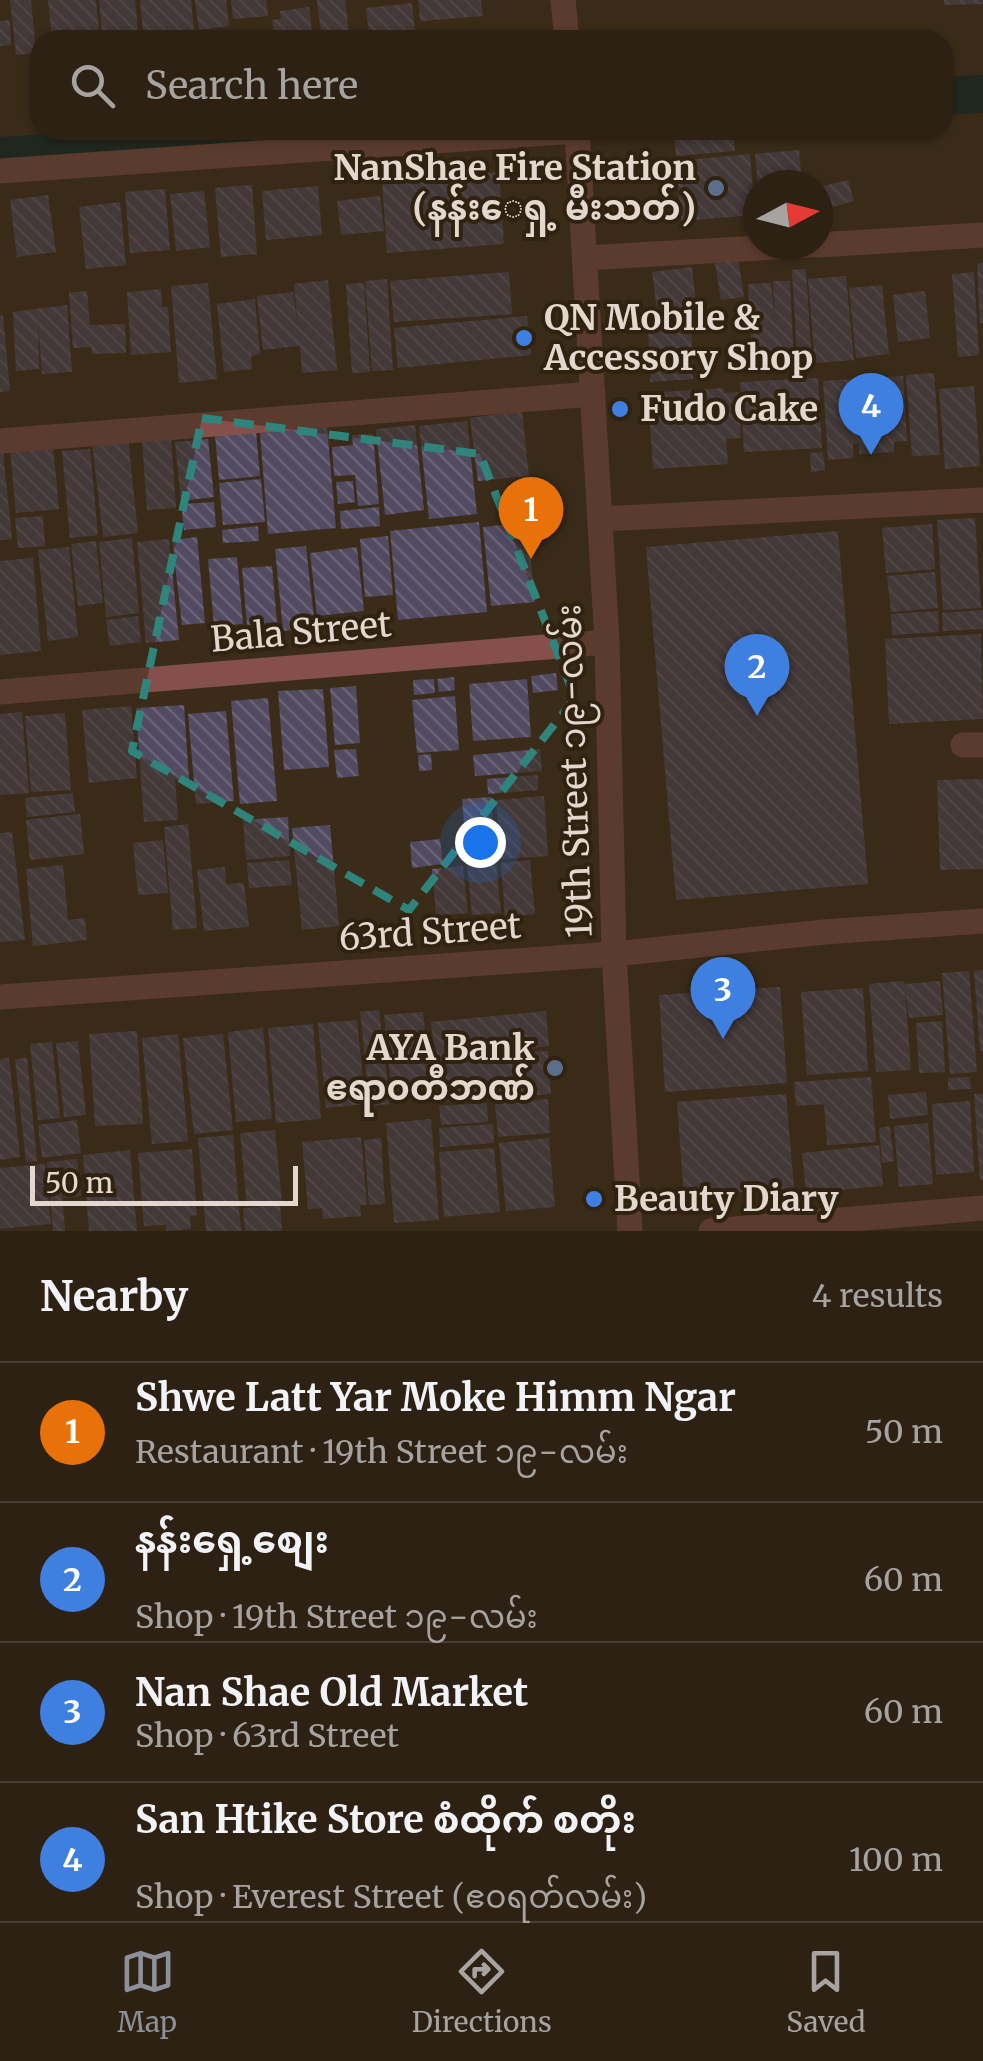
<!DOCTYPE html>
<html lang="en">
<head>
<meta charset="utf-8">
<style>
  body { margin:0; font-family:Merriweather,"Noto Sans Myanmar",serif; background:#382e21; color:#f1f3f6 }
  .compass { position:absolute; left:743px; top:170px; width:90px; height:90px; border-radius:50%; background:#2c2113; box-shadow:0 2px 8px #0004; rotate:83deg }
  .scale { position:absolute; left:30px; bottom:25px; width:268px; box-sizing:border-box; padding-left:10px; border:5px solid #e2d8cd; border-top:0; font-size:28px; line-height:35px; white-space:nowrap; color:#e2d8cd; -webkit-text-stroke:8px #302210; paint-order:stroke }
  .you { position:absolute; left:480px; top:842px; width:35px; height:35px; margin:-25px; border:8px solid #fff; border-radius:50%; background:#1a73e8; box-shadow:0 0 0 15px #1a73e833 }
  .badge { display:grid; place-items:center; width:65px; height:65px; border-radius:50%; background:#8c9099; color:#fff; font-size:32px; font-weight:700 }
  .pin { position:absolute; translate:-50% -82px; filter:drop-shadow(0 2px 5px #0008) }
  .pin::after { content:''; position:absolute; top:52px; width:35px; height:30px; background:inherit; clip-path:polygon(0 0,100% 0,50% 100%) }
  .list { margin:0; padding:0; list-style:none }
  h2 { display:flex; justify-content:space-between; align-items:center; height:130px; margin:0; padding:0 40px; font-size:42px }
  h2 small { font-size:32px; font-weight:400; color:#a6a3a0 }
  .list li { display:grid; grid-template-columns:65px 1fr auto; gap:30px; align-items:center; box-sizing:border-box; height:140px; padding:0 40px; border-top:2px solid #483e33 }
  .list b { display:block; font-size:38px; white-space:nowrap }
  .list p { margin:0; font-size:32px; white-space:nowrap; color:#a6a3a0 }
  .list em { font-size:32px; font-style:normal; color:#a6a3a0 }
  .icon { flex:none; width:55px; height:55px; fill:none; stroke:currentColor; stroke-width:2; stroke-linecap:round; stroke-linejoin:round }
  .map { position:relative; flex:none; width:983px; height:1231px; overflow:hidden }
  .search { position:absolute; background:#2c2113; box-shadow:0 2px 8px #0004; left:30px; right:30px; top:30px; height:110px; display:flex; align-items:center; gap:25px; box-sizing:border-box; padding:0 35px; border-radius:30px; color:#a6a3a0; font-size:38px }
  .sheet { height:690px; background:#2c2113 }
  nav { display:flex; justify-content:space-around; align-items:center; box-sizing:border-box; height:140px; border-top:2px solid #483e33; background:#2c2113; font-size:28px; color:#a6a3a0 }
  nav a { display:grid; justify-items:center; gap:5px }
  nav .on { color:#8c9099 }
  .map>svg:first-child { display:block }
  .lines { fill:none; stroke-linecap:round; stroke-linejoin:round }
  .canal { stroke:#002325; stroke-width:38 }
  .building { fill:url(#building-back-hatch) }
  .minor { stroke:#854f4b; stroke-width:25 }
  .tertiary { stroke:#854f4b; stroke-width:25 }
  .marked { fill:none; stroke:#2f857c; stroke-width:8; stroke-dasharray:20 12; stroke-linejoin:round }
  .service-dot { fill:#5c6f8a; stroke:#302210; stroke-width:4 }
  .shop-dot { fill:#3f7fe0; stroke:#302210; stroke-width:4 }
  .labels { text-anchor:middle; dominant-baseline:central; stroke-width:8; stroke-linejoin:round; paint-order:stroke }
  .poi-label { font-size:35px; font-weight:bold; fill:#e2d8cd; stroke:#302210; text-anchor:start }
  .street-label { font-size:35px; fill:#e2d8cd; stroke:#302210 }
</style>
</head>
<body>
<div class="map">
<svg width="983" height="1231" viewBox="0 0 983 1231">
  <defs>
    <pattern id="building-back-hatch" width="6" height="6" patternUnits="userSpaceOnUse" patternTransform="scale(2.5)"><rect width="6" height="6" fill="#514a61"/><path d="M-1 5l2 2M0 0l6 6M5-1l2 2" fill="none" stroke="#6a6376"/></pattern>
  </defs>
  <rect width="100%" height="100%" fill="#3b2c19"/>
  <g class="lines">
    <path class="canal" d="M943,96L983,94
      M0,156L410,130"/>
  </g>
  <path class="building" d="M10,0H31L36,53L16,55Z
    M48,0H96L100,40H52Z
    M99,0H135L138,30L102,33Z
    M140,0H191L195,40H144Z
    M195,0H226L229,26L199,30Z
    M231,0H266L268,16L233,19Z
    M317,0H345L350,39L322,40Z
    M418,0H481L483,16L420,21Z
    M944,0H983V4L944,5Z
    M412,3L416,40H370L366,8Z
    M309,7L313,40H275L272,20L281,19L280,11Z
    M10,20L11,45L0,46V21Z
    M674,130H733L735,151L676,156Z
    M799,150L802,185H758L755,154Z
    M750,154L755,215L681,221L676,161Z
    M499,172L504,244L387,253L382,180Z
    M848,180L854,201L824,209L819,187Z
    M252,185L257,254L221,257L215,188Z
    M318,186L322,235L266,240L262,191Z
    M165,189L170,250L130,253L125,192Z
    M204,191L210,247L176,251L170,194Z
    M48,195L56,252L17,257L10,200Z
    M380,196L384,231L341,235L337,201Z
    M120,202L126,265L86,269L79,207Z
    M738,259L744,297L721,300L715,263Z
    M983,263V323H980L977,264Z
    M692,267L698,323L659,327L652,272Z
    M806,269L812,367L798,368L792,270Z
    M509,272L512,314L394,322L390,281Z
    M974,272L979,355L958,357L952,274Z
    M846,276L854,360L815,363L808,279Z
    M387,279L393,370L372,371L365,281Z
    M328,280L337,370L302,373L300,346L263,350L257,296L293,292L298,327L294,284Z
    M773,281H790L794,367L753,370L748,284L771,283L775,321Z
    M208,283L217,379L179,383L171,286Z
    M364,283L370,372L352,373L346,284Z
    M882,285L889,354L856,358L849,288Z
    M161,289L162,307H168L171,352L131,355L127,292Z
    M87,291L90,325L125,324L126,353L92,354L91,347L73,348L69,293Z
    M925,291L930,338L898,342L893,295Z
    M255,299L260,354L251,356L252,369L224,372L217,304Z
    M67,305L72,372L42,374L38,319L39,369L16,371L13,312Z
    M0,316H3L10,391L0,392Z
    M527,316L531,355L398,368L394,328Z
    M691,328L693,364L650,366L648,331Z
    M692,366L693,379L650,382V368Z
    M934,373L940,455L912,456L906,375Z
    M903,376L907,441L894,442V452L859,454V444H853V458L828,460L823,381Z
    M818,378L822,448L744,452L740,382Z
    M974,386L980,466L945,469L939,389Z
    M723,388L724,393L738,392L741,438L726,439L728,464L653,469L648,393Z
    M522,411L529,476L478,481L470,418Z
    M467,421L477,514L429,519L419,426Z
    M415,425L424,510L385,515L376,429Z
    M327,427L336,528L268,534L260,433Z
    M256,431L260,476L219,480L215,435Z
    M373,434L379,504L358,506L355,475L334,476L332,447L353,445L352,435Z
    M128,438L138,533L103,537L92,442Z
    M171,438L176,508L147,510L142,440Z
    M208,439L214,497L181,501L175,442Z
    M53,446L59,509L16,513L10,450Z
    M90,449L98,535L70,538L62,451Z
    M0,452H3L12,539L0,540Z
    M823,452L825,470L811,472L810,453Z
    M261,479L265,522L223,525L219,483Z
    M353,481L355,502L338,504L336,482Z
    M214,502L216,527L184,530L181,504Z
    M379,507L380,526L341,529L340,511Z
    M43,516L45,546L18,548L15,518Z
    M975,518L981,608L943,610L937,520Z
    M479,522L487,612L398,620L390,531Z
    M527,522L535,602L491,606L483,527Z
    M932,524L935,569L886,573L882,528Z
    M258,526L259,541L223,543L222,530Z
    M838,531L868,884L676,900L646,547Z
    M388,536L393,595L365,597L360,539Z
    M197,537L205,623L182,625L172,540Z
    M132,538L139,613L106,617L99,542Z
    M169,539L179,640L146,643L137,542Z
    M96,541L103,603L78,606L71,544Z
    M306,546L315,628L283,631L275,549Z
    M69,547L78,637L48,641L38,550Z
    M357,547L364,611L317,616L310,553Z
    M237,557L243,624L214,626L208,559Z
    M33,558L41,651L0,655V561Z
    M272,566L277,622L247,625L242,568Z
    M935,572L938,608L891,612L887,576Z
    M983,610V629L943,631L942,613Z
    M938,611L939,632L892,635L891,614Z
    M138,616L141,642L110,646L106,620Z
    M981,634L983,719L889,724L885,639Z
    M556,673L558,690L533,693L531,676Z
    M454,677L455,690L439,692L437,679Z
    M434,679L435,693L414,695L413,680Z
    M527,679L531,737L473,741L469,684Z
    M356,686L360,743L335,745L330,688Z
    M323,689L329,767L284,770L278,691Z
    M455,696L459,750L417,753L412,700Z
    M268,698L277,801L240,804L231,701Z
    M184,705L189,780H175L178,820L144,822L136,708Z
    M131,706L137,778L89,783L82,710Z
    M226,711L234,801L196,804L188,714Z
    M22,712L29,793L0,795V714Z
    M65,713L71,790L31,792L25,716Z
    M356,749L359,776L337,778L334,750Z
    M540,749L542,771L475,776L473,755Z
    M431,754L432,770L419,771L418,755Z
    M538,775V790L488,794L487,779Z
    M983,779V869L940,870L937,780Z
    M73,793L75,812L27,817L25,798Z
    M544,796L548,856L501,859L496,800Z
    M491,797L496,859L467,861L462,799Z
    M80,814L84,854L30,860L26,820Z
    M288,817L290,856L246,860L243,820Z
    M188,824L197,928L173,930L164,827Z
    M330,825L339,926L302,930L292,828Z
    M12,832L25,940L0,942V833Z
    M440,839L443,864L412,868L410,842Z
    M163,840L168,893L138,895L133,843Z
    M289,860L292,885L249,888L247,863Z
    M530,860L535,914L505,917L501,863Z
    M496,861L501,913L472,915L467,864Z
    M63,865L68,920L85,918L87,940L33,946L26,869Z
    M463,866L468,913L436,916L432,869Z
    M225,867L226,884L244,883L249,927L204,931L197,870Z
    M983,970V1051H980L974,971Z
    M969,971L977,1072L950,1074L942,973Z
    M904,981L905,984L940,981L943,1015L909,1018L905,989L911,1070L876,1072L869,984Z
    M780,987L787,1083L665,1092L659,995Z
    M863,988L868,1071L807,1075L801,992Z
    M379,1010L390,1104L370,1106L360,1012Z
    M546,1011L549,1046L435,1057L431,1022Z
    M423,1012L431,1088L392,1093L384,1015Z
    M357,1020L365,1104L326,1108L318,1023Z
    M942,1021L945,1072L919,1073L916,1023Z
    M313,1024L321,1119L276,1123L268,1028Z
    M263,1028L272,1119L236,1122L228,1032Z
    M137,1031L143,1124L95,1126L89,1034Z
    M178,1034L188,1141L152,1144L142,1038Z
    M223,1034L233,1130L194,1134L183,1038Z
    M78,1041L86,1115L64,1117L56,1043Z
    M52,1042L60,1118L38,1120L30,1044Z
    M548,1051L551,1094L439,1102L436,1059Z
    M9,1058L20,1157L0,1160V1059Z
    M27,1058L37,1161L26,1162L15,1059Z
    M871,1077L876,1142L827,1145L824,1104L796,1106L794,1082Z
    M970,1077L971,1089L948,1090V1078Z
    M926,1092L928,1115L890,1119L888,1095Z
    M786,1094L794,1188L684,1196L677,1102Z
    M974,1094H983V1180H980Z
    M548,1099L550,1133L498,1137L495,1104Z
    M970,1101L974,1172L936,1175L932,1104Z
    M487,1103L488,1122L441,1125L439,1106Z
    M431,1119L439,1220L394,1223L386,1123Z
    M77,1120L81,1153L42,1158L38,1125Z
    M928,1123L933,1184L899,1187L894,1126Z
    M493,1124L494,1143L440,1147L439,1128Z
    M890,1126L894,1161L882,1163L879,1128Z
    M275,1130L282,1203L247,1206L240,1133Z
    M233,1135L241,1231H206L198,1138Z
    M361,1137L367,1205H360L361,1216L323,1219L322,1208L308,1209L302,1142Z
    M381,1138L385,1204L369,1205L364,1140Z
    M549,1138L555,1207L506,1211L499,1143Z
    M879,1145L883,1186L806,1193L802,1153Z
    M494,1148L500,1212L444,1217L439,1152Z
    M192,1149L197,1215L190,1216L191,1229L166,1231V1225L144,1226L138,1153Z
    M130,1150L137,1231H89L83,1155Z
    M77,1159L81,1196L64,1198L61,1178L65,1231H53L47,1162Z
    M45,1164L51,1224L0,1229V1168Z
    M280,1205L282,1231H245L243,1208Z"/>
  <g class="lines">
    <path class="minor" d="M0,171L577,131
      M818,245L983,235
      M585,258L810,245
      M0,441L593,394
      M600,519L983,500
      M0,692L607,642
      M963,745H983
      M0,997L614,954L824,932L983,921
      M711,1231L983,1208"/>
    <path class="tertiary" d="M563,0L567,40
      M577,130L607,642L614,954L630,1231"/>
  </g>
  <path d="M0 0H983V1231H0ZM202,418L480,454L575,698L409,910L132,751Z" fill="#3b2c19" fill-opacity=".55" fill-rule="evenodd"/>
  <path class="marked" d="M202,418L480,454L575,698L409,910L132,751Z"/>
  <g class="service-dot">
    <circle cx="716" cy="188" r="10"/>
    <circle cx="555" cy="1068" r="10"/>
  </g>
  <g class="shop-dot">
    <circle cx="524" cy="338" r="10"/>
    <circle cx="620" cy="409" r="10"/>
    <circle cx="594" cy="1199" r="10"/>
  </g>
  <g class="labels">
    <g class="poi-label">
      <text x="696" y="168" text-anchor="end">NanShae Fire Station<tspan x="696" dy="40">(နန်းေရှ့ မီးသတ်)</tspan></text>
      <text x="544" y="318">QN Mobile &amp;<tspan x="544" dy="40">Accessory Shop</tspan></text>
      <text x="640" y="409">Fudo Cake</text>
      <text x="535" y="1048" text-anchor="end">AYA Bank<tspan x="535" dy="40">ဧရာ၀တီဘဏ်</tspan></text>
      <text x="614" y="1199">Beauty Diary</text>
    </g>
    <g class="street-label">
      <text transform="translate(301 632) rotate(-5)">Bala Street</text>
      <text transform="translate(574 771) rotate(-92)">19th Street ၁၉−လမ်း</text>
      <text transform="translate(430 932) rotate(-4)">63rd Street</text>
    </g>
  </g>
</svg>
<svg class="compass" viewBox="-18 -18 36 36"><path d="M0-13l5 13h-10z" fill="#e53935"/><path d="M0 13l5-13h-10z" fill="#a6a3a0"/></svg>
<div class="scale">50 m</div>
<div class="you"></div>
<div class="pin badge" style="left:531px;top:559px;background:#e8710a">1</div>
<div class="pin badge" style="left:757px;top:716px;background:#3f7fe0">2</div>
<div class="pin badge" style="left:723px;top:1039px;background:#3f7fe0">3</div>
<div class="pin badge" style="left:871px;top:455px;background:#3f7fe0">4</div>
<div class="search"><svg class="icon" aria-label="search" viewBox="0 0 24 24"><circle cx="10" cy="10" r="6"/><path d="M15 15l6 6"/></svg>Search here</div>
</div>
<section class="sheet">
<h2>Nearby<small>4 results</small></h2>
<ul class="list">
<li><span class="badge" style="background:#e8710a">1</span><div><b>Shwe Latt Yar Moke Himm Ngar</b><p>Restaurant · 19th Street ၁၉−လမ်း</p></div><em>50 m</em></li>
<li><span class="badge" style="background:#3f7fe0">2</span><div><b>နန်းရှေ့စျေး</b><p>Shop · 19th Street ၁၉−လမ်း</p></div><em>60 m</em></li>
<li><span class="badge" style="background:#3f7fe0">3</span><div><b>Nan Shae Old Market</b><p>Shop · 63rd Street</p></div><em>60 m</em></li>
<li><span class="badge" style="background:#3f7fe0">4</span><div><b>San Htike Store စံထိုက် စတိုး</b><p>Shop · Everest Street (ဧ၀ရတ်လမ်း)</p></div><em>100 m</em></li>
</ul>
</section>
<nav>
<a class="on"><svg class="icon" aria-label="map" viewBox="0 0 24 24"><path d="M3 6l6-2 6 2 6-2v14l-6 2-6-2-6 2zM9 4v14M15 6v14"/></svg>Map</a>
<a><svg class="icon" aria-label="directions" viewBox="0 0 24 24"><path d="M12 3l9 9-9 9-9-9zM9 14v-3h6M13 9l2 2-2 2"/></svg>Directions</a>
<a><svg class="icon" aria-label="saved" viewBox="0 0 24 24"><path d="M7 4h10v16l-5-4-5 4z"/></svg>Saved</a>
</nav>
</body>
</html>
